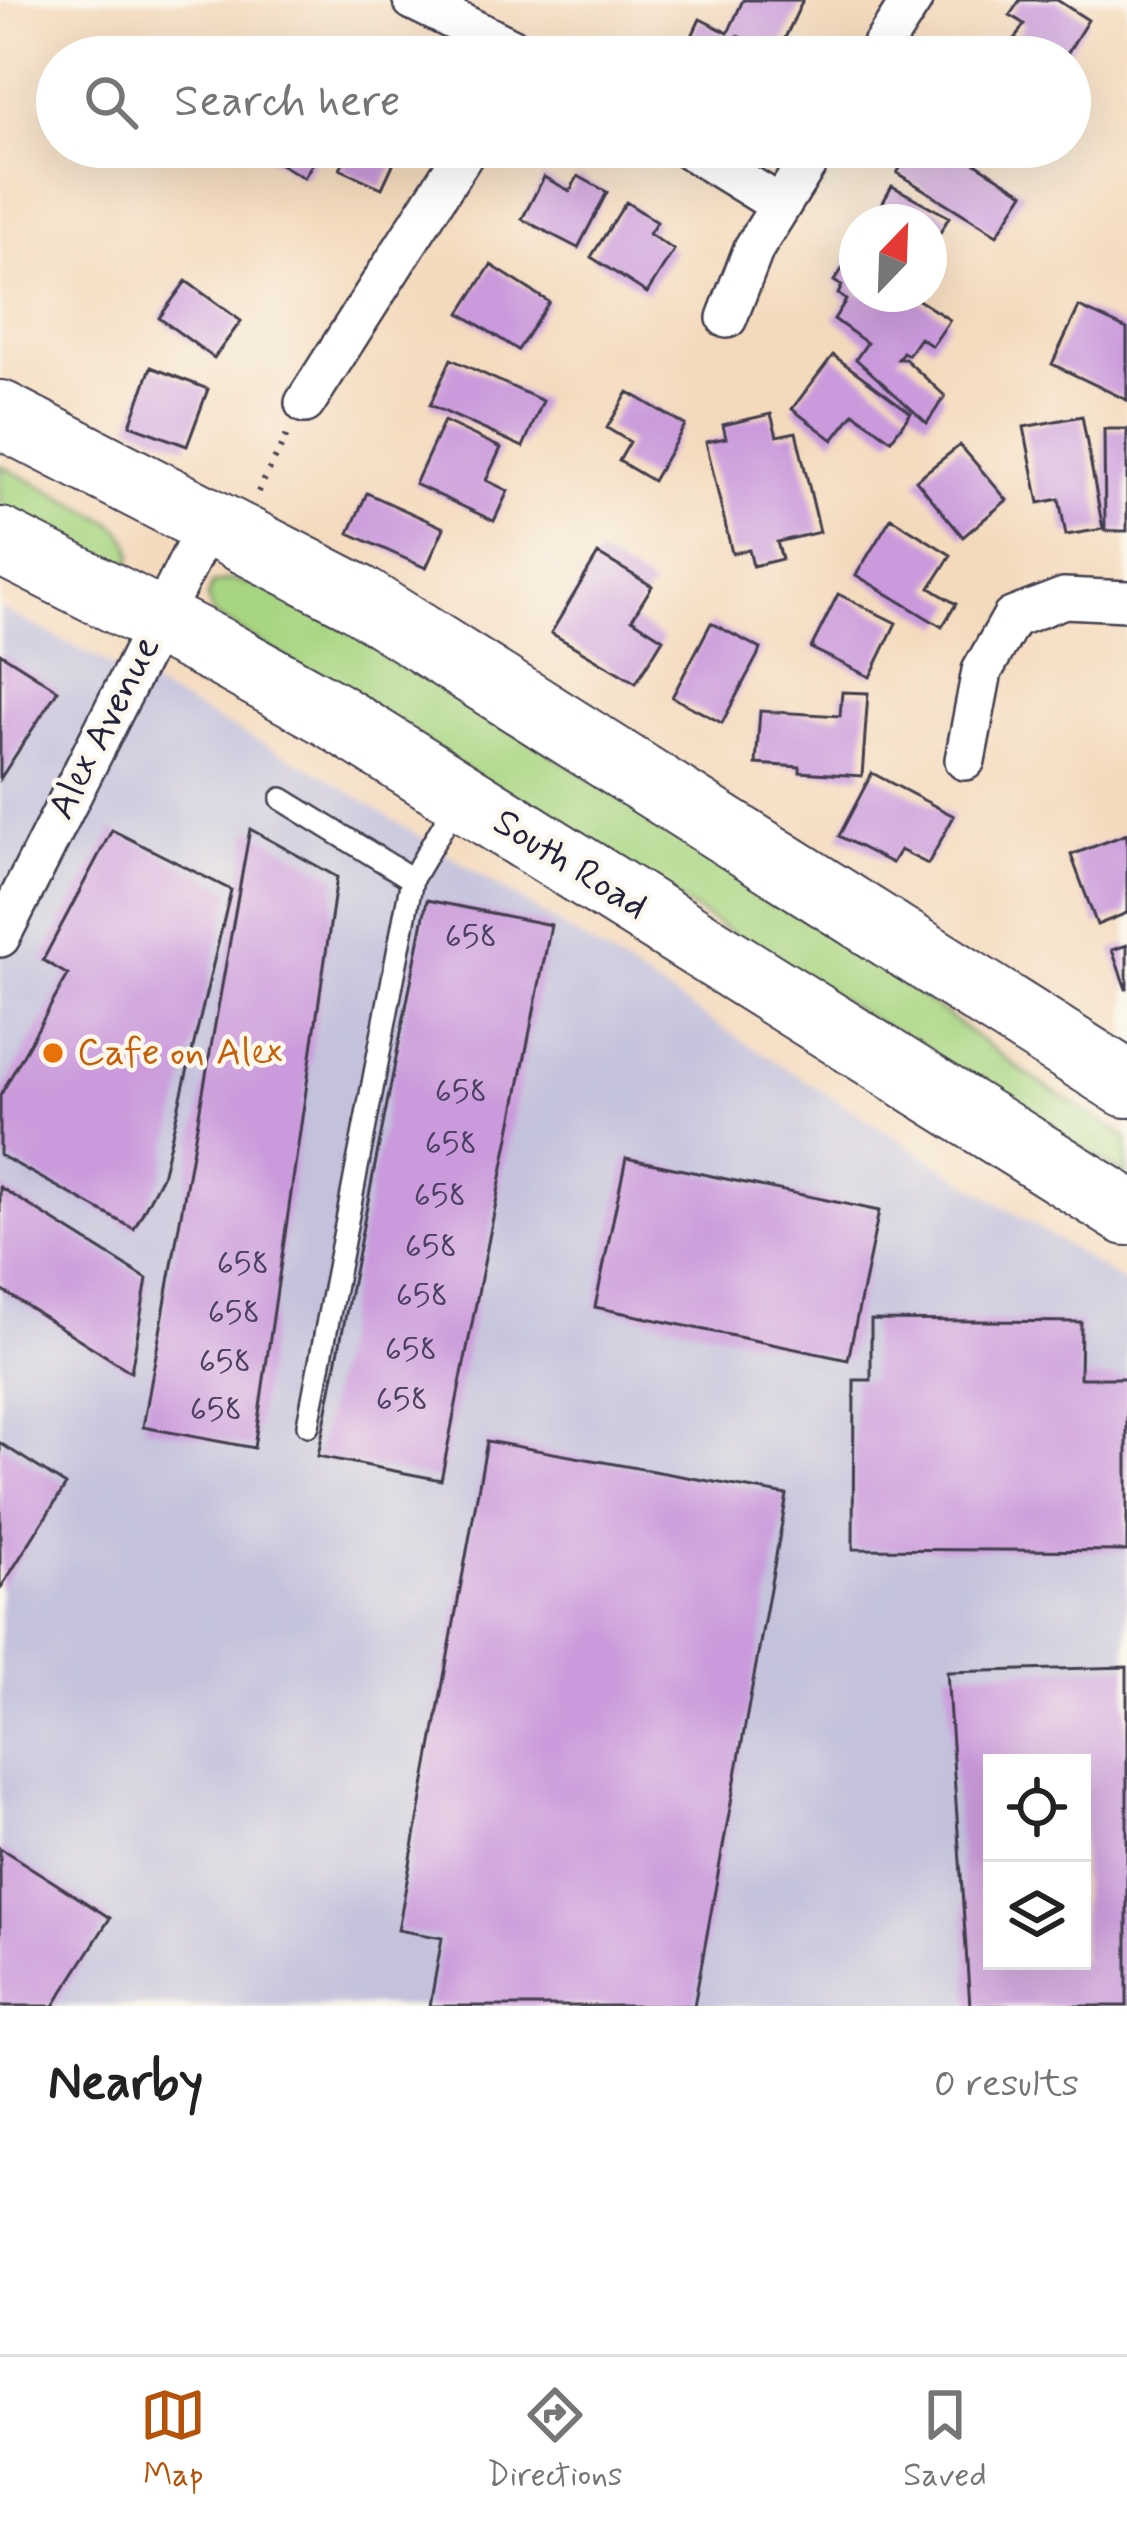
<!DOCTYPE html>
<html lang="en">
<head>
<meta charset="utf-8">
<style>
  body { margin:0; font-family:Mynerve,sans-serif; background:#f6f6f6; color:#222 }
  .controls { position:absolute; right:36px; bottom:36px; display:grid; overflow:hidden; border-radius:0px; box-shadow:0 12px 48px #0002 }
  .controls button { width:108px; height:108px; display:grid; place-items:center; padding:0; border:0; border-bottom:3px solid #e0e0e0; background:#fff; color:#222; font:60px sans-serif }
  .compass { position:absolute; left:839px; top:204px; width:108px; height:108px; border-radius:50%; background:#fff; box-shadow:0 12px 48px #0002; rotate:23deg }
  .list { margin:0; padding:0; list-style:none }
  h2 { display:flex; justify-content:space-between; align-items:center; height:156px; margin:0; padding:0 48px; font-size:51px }
  h2 small { font-size:39px; font-weight:400; color:#767676 }
  .icon { flex:none; width:66px; height:66px; fill:none; stroke:currentColor; stroke-width:2; stroke-linecap:round; stroke-linejoin:round }
  .map { position:relative; flex:none; width:1127px; height:2006px; overflow:hidden }
  .search { position:absolute; background:#fff; box-shadow:0 12px 48px #0002; left:36px; right:36px; top:36px; height:132px; display:flex; align-items:center; gap:30px; box-sizing:border-box; padding:0 42px; border-radius:66px; color:#767676; font-size:45px }
  .sheet { height:348px; background:#fff }
  nav { display:flex; justify-content:space-around; align-items:center; box-sizing:border-box; height:168px; border-top:3px solid #e0e0e0; background:#fff; font-size:33px; color:#767676 }
  nav a { display:grid; justify-items:center; gap:6px }
  nav .on { color:#b45309 }
  .map>svg:first-child { display:block }
  .industrial { fill:#c3c1db; fill-rule:evenodd }
  .green { fill:#a8d581; stroke:#657c5e; stroke-width:3 }
  .building { fill:#ca9adc; fill-rule:evenodd }
  .lines { fill:none; stroke-linecap:round; stroke-linejoin:round }
  .lane-casing { stroke:#423e4e; stroke-width:26 }
  .street-casing { stroke:#423e4e; stroke-width:44 }
  .highway-casing { stroke:#423e4e; stroke-width:70 }
  .path { stroke:#423e4e; stroke-width:6; stroke-dasharray:3 9; stroke-linecap:butt }
  .lane { stroke:#fff; stroke-width:21 }
  .street { stroke:#fff; stroke-width:39 }
  .highway { stroke:#fff; stroke-width:66 }
  .food-dot { fill:#e8710a; stroke:#fbf7ec; stroke-width:4.5 }
  .labels { text-anchor:middle; dominant-baseline:central; stroke-width:9; stroke-linejoin:round; paint-order:stroke }
  .number-label { font-size:33px; fill:#4c4063 }
  .street-label { font-size:39px; fill:#22223b; stroke:#fbf7ec }
  .food-label { font-size:39px; fill:#c56008; stroke:#fbf7ec; text-anchor:start }
</style>
</head>
<body>
<div class="map">
<svg width="1127" height="2006" viewBox="0 0 1127 2006">
  <rect width="100%" height="100%" fill="#fbf7ec"/>
  <filter id="ink" filterUnits="userSpaceOnUse"><feTurbulence type="fractalNoise" baseFrequency=".00833" numOctaves="2"/><feDisplacementMap in="SourceGraphic" scale="24" xChannelSelector="R" yChannelSelector="G"/><feConvolveMatrix kernelMatrix="1 2 1 2 8 2 1 2 1" color-interpolation-filters="sRGB"/></filter>
  <filter id="wash" filterUnits="userSpaceOnUse"><feTurbulence type="fractalNoise" baseFrequency=".004" numOctaves="4" result="noise"/><feDisplacementMap in="SourceGraphic" scale="48" xChannelSelector="R" yChannelSelector="G"/><feGaussianBlur stdDeviation="2.7" result="paint"/><feColorMatrix in="noise" values="0 0 0 0 0 0 0 0 0 0 0 0 0 0 0 0 0 1.4 0 .05"/><feComposite in="paint" operator="in"/></filter>
  <g filter="url(#wash)">
    <rect width="100%" height="100%" fill="#f4dabd"/>
    <path class="industrial" d="M0,608L318,772L1127,1284V2006H0ZM992,1763H1082V1961H992Z"/>
    <path class="green" d="M0,465L114,524C126,536 140,552 127,567L113,565L0,507Z
      M230,580L267,587L320,607L849,943L1028,1075L1127,1138V1176L213,614L207,598L212,584Z"/>
    <g id="blocks">
      <path class="building" d="M743,0H803L777,55L736,35L770,53L769,57L683,55L700,19L728,33Z
        M1020,0H1057L1088,20L1065,57H1026L1010,47L1024,24L1010,15Z
        M251,147H322L304,178Z
        M350,147H401L382,188L340,169Z
        M914,147H949L1024,193L997,235L897,173Z
        M578,176L607,192L578,248L522,219L544,177L570,191Z
        M892,186L949,217L929,252V222H872Z
        M626,202L657,222L649,234L674,250L647,293L591,257Z
        M851,256L857,260V294H909L950,320L932,346L920,338L908,355L903,352L898,359H905L945,396L927,423L856,359L867,343L834,319L846,300L838,294L842,286L834,281Z
        M491,265L549,302L518,350L460,313Z
        M186,281L241,321L214,358L159,318Z
        M1079,307L1127,329V400L1052,364Z
        M833,355L911,413L891,440L854,413L833,440L792,409Z
        M451,359L543,401L523,447L430,405Z
        M151,367L208,389L187,446L130,425Z
        M628,392L685,425L653,481L619,461L630,442L607,428Z
        M771,414L777,436L796,432L820,532L777,542L782,559L753,566L749,550L732,553L706,442L726,438L723,425Z
        M1082,416L1103,529L1066,535L1059,499L1039,503L1024,427Z
        M444,421L501,448L486,480L508,491L494,521L415,484Z
        M1104,429H1127V531H1105Z
        M960,445L1007,500L963,537L916,480Z
        M367,493L444,528L426,568L349,533Z
        M891,518L951,555L930,588L956,604L942,627L856,575Z
        M598,554L652,586L632,619L663,639L636,683L551,633Z
        M838,594L896,623L870,677L811,648Z
        M711,623L761,649L722,723L672,697Z
        M0,653L58,690L0,779Z
        M842,692L868,693L862,776L800,772V767L756,764L760,711L840,716Z
        M872,773L954,816L928,864L900,850L892,863L839,836Z
        M250,829L337,877L254,1448L143,1427Z
        M112,830L231,890L162,1176L134,1229L0,1155V1096L68,975L43,960Z
        M1127,834V913L1097,925L1071,855Z
        M427,900L551,925L441,1480L318,1456Z
        M1127,945V989H1126L1112,950Z
        M626,1158L879,1211L848,1360L595,1307Z
        M0,1187L147,1279L131,1372L0,1289Z
        M871,1320L1081,1322L1080,1378H1127V1551L853,1549L854,1380H871Z
        M487,1441L787,1495L694,2006H430L442,1938L398,1930Z
        M0,1443L66,1485L0,1589Z
        M1127,1667V2006H970L947,1672ZM992,1763H1082V1961H992Z
        M0,1848L110,1918L54,2006H0Z"/>
    </g>
  </g>
  <g filter="url(#ink)">
    <use href="#blocks" fill-opacity="0" stroke="#423e4e" stroke-width="3"/>
    <g class="lines">
      <g class="lane-casing">
        <path id="lane" d="M282,799L412,879L457,802
          M308,1425L412,879"/>
      </g>
      <g class="street-casing">
        <path id="street" d="M413,0L529,57
          M875,57L912,0
          M686,147L780,205
          M727,318L754,248L817,147
          M305,403L468,147
          M965,760L982,671L1012,618L1064,598L1127,601
          M0,937L210,519"/>
      </g>
      <g class="highway-casing">
        <path id="highway" d="M0,414L356,597L1127,1084
          M0,541L216,650L331,714L1127,1212"/>
      </g>
      <path class="path" d="M258,492L287,435"/>
      <use href="#lane" class="lane"/>
      <use href="#street" class="street"/>
      <use href="#highway" class="highway"/>
    </g>
  </g>
  <circle class="food-dot" cx="53" cy="1053" r="12"/>
  <g class="labels">
    <g class="number-label">
      <text x="471" y="938">658</text>
      <text x="461" y="1093">658</text>
      <text x="451" y="1145">658</text>
      <text x="440" y="1197">658</text>
      <text x="431" y="1248">658</text>
      <text x="243" y="1265">658</text>
      <text x="422" y="1297">658</text>
      <text x="234" y="1314">658</text>
      <text x="411" y="1351">658</text>
      <text x="225" y="1363">658</text>
      <text x="402" y="1401">658</text>
      <text x="216" y="1411">658</text>
    </g>
    <g class="street-label">
      <text transform="translate(105 728) rotate(-63)">Alex Avenue</text>
      <text transform="translate(570 865) rotate(32)">South Road</text>
    </g>
    <g class="food-label">
      <text x="77" y="1053">Cafe on Alex</text>
    </g>
  </g>
</svg>
<div class="controls">
<button><svg class="icon" aria-label="locate" viewBox="0 0 24 24"><circle cx="12" cy="12" r="6"/><path d="M12 2v4M12 18v4M2 12h4M18 12h4"/></svg></button>
<button><svg class="icon" aria-label="layers" viewBox="0 0 24 24"><path d="M12 4l9 5-9 5-9-5zM3 14l9 5 9-5"/></svg></button>
</div>
<svg class="compass" viewBox="-18 -18 36 36"><path d="M0-13l5 13h-10z" fill="#e53935"/><path d="M0 13l5-13h-10z" fill="#767676"/></svg>
<div class="search"><svg class="icon" aria-label="search" viewBox="0 0 24 24"><circle cx="10" cy="10" r="6"/><path d="M15 15l6 6"/></svg>Search here</div>
</div>
<section class="sheet">
<h2>Nearby<small>0 results</small></h2>
<ul class="list">
</ul>
</section>
<nav>
<a class="on"><svg class="icon" aria-label="map" viewBox="0 0 24 24"><path d="M3 6l6-2 6 2 6-2v14l-6 2-6-2-6 2zM9 4v14M15 6v14"/></svg>Map</a>
<a><svg class="icon" aria-label="directions" viewBox="0 0 24 24"><path d="M12 3l9 9-9 9-9-9zM9 14v-3h6M13 9l2 2-2 2"/></svg>Directions</a>
<a><svg class="icon" aria-label="saved" viewBox="0 0 24 24"><path d="M7 4h10v16l-5-4-5 4z"/></svg>Saved</a>
</nav>
</body>
</html>
